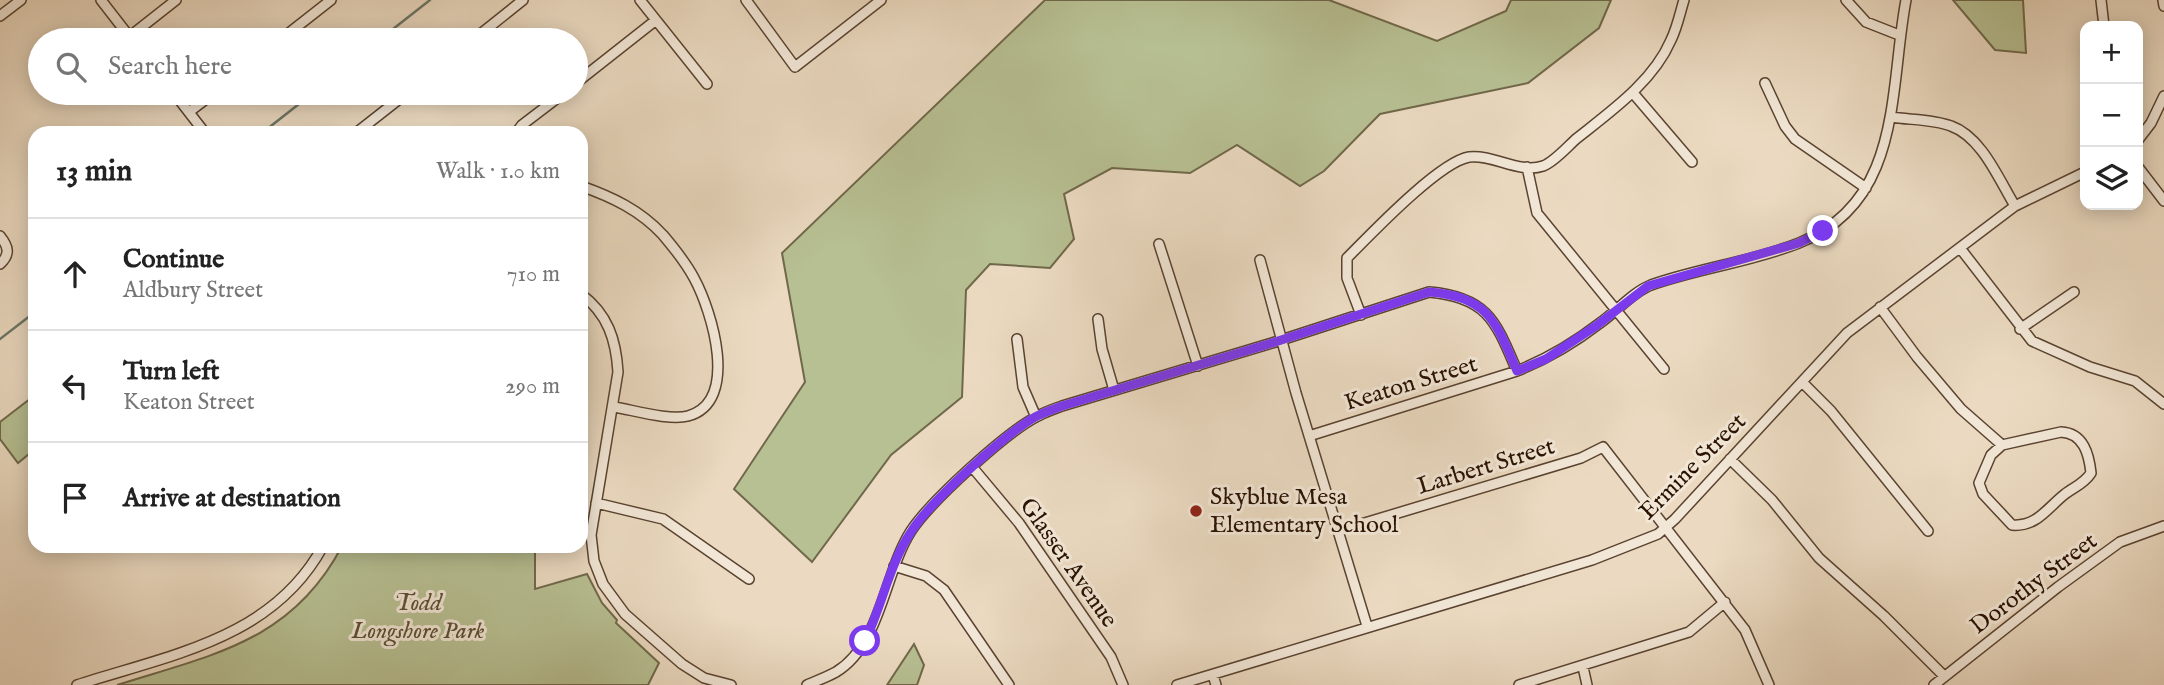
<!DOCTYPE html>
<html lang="en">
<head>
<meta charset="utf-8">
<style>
  body { margin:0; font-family:"IM FELL English",serif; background:#f6f6f6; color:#222 }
  .controls { position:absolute; right:21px; top:21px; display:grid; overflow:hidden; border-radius:14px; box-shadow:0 4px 18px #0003 }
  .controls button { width:63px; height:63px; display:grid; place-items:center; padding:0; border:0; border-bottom:2px solid #e0e0e0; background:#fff; color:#222; font:35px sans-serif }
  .stop { position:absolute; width:21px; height:21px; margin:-16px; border:5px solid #7c3aed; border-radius:50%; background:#fff }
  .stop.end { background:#7c3aed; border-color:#fff; box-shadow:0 2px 7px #0008 }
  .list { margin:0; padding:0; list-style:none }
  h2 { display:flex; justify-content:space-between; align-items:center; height:91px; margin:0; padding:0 28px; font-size:30px }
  h2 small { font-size:23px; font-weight:400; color:#767676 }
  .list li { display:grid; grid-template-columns:46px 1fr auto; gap:21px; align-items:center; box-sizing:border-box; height:112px; padding:0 28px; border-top:2px solid #e0e0e0 }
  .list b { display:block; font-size:26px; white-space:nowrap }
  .list p { margin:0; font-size:23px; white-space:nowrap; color:#767676 }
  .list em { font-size:23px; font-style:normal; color:#767676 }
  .icon { flex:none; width:38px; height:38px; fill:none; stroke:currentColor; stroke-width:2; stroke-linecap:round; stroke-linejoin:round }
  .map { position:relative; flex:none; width:2164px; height:685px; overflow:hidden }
  .search { position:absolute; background:#fff; box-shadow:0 4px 18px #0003; left:28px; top:28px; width:560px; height:77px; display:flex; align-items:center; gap:18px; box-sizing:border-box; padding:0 24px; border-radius:38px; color:#767676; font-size:26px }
  .panel { position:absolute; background:#fff; box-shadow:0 4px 18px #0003; left:28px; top:126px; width:560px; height:427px; border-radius:21px }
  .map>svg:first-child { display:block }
  .green { fill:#b7c093; stroke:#70684a; stroke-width:2 }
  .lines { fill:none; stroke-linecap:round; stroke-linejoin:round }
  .stream { stroke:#6c776a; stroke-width:2.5 }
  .minor-casing { stroke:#5a4330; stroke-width:12 }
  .minor { stroke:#f2e7d7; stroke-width:9 }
  .route { stroke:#7c3aed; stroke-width:9 }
  .poi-dot { fill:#8f2418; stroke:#f2e7d7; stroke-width:2.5 }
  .labels { text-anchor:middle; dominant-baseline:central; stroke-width:6; stroke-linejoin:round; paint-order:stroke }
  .street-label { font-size:24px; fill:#291100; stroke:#f2e7d7 }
  .poi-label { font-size:24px; fill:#291100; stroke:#f2e7d7; text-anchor:start }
  .park-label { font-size:24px; font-style:italic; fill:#5b4e33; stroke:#f2e7d7 }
</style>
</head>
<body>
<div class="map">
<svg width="2164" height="685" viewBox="0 0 2164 685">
  <rect width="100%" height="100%" fill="#ebdac1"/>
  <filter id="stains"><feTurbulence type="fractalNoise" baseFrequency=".00286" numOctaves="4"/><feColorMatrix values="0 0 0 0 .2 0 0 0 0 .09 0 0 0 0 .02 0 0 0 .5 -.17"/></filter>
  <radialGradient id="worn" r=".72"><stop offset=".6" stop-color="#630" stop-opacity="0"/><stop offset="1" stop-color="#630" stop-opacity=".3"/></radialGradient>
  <path class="green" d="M1045,0H1329L1437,41L1506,11L1511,0H1611L1599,28L1528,83L1380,114L1324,171L1300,186L1237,145L1190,173L1112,168L1064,194L1074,239L1050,268L990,264L966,290L962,397L891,455L812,562L734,489L805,382L782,253Z
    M1953,0H2023L2026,53L1995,50Z
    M35,395V449L18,463L0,439V422Z
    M342,546H435L440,549L445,546H535V589L587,574L602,603L617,620L616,623L659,663L648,685H117C211,655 292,642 342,546Z
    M914,644L924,665L917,685H887Z"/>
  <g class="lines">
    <path class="stream" d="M379,40L430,0
      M262,133L313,93
      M0,339L35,312"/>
    <g class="minor-casing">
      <path id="minor" d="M101,0L132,40
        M640,0L707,84
        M746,0L795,67L881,0
        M1846,0L1866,22L1899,35
        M2101,0L2104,26
        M2163,0L2164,6
        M0,16L21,0
        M129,37L176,0
        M280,40L331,0
        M473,40L523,0
        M576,83L656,20
        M1765,83L1785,126L1795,139L1866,188
        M174,93L205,133
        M1633,93L1692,162
        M189,112L214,93
        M1891,117C1910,120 1933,119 1951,126C1982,137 1999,180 2015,206
        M356,133L407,93
        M516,133L522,125L564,93
        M2138,140L2151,123L2164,96
        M1527,167L1537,213L1664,369
        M2138,167L2164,201
        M581,186C612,197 640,210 663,235C674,248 686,263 694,278C712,311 740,402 688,416C670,421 633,410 614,407
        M0,236C8,246 11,254 0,264
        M1159,244L1198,366
        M1960,248L2032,341L2090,367L2135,381L2164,404
        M1260,260L1296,393L1367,626
        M581,294C608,314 616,340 618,372L591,535L594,561L603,584L625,614L682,664L704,678L731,685
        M1880,307L1917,357L1961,409L2002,445
        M1361,315L1347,278V258C1370,235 1439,162 1469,157C1493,154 1519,174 1543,166C1554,162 1567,147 1576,139C1610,112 1653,82 1671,40C1677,28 1680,13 1684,0
        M1098,319L1102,349L1114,390
        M2020,329L2074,292
        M1017,339L1023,387L1036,417
        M1802,382L1831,411L1928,531
        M2061,432C2084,433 2089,455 2091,473C2084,484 2074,487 2065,494C2047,508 2037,527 2012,525L1983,494L1979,483L1991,455L2002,445Z
        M1309,436L1517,371C1547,359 1574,343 1600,323C1616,312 1633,292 1651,285C1699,268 1751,262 1799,243C1903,202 1889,90 1906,0
        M1730,459L1772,500L1819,558L1884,616L1944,676
        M973,468L1019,523L1111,657L1123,685
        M596,503L663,519L749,579
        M1338,531L1581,458L1603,447L1745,630L1769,685
        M894,566L926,576L944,590L1009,685
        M1583,667L1587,685
        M1213,675L1216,685
        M77,685C169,655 273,639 323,546
        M807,685C816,681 827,677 836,672C881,645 884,573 911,531C930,502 1006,432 1038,416C1045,412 1054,409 1062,406L1272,343L1429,292C1488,297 1496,322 1517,371
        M1177,685L1592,560L1658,534L1675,519L1847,333L2015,206L2085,172
        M1519,685L1689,632L1725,602
        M1934,685L2058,587L2120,542L2164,526"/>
    </g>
    <use href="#minor" class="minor"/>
  </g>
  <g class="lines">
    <path class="route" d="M865,641C882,606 889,565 911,532C929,503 1007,432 1037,416C1045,412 1054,409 1062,406L1272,343L1429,292C1488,296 1496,322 1517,371L1546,359L1596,326L1648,286L1799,243L1823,231"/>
  </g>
  <circle class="poi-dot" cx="1196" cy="511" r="7"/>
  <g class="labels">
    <g class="street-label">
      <text transform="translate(1411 384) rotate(-17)">Keaton Street</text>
      <text transform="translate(1486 467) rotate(-17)">Larbert Street</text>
      <text transform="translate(1693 467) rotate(-45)">Ermine Street</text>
      <text transform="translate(1068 563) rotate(55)">Glasser Avenue</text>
      <text transform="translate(2034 584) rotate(-37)">Dorothy Street</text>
    </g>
    <g class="poi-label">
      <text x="1210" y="497">Skyblue Mesa<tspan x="1210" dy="28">Elementary School</tspan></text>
    </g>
    <g class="park-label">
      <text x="418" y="603">Todd<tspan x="418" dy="28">Longshore Park</tspan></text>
    </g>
  </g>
  <rect width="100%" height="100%" filter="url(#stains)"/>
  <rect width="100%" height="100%" fill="url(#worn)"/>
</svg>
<div class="controls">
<button>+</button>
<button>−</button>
<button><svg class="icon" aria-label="layers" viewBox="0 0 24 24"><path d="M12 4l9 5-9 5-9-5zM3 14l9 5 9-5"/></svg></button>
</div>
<div class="stop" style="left:865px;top:641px"></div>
<div class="stop end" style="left:1823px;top:231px"></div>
<div class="search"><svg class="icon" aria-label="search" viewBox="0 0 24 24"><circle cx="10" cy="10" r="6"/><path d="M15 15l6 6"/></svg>Search here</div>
<section class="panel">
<h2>13 min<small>Walk · 1.0 km</small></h2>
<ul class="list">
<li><svg class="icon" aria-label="ahead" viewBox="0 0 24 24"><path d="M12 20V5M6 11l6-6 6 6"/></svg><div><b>Continue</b><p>Aldbury Street</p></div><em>710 m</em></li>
<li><svg class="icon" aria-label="left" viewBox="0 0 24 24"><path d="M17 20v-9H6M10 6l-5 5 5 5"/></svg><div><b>Turn left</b><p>Keaton Street</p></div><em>290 m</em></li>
<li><svg class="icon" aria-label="arrive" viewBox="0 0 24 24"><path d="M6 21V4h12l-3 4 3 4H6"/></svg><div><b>Arrive at destination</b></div></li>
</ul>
</section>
</div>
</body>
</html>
